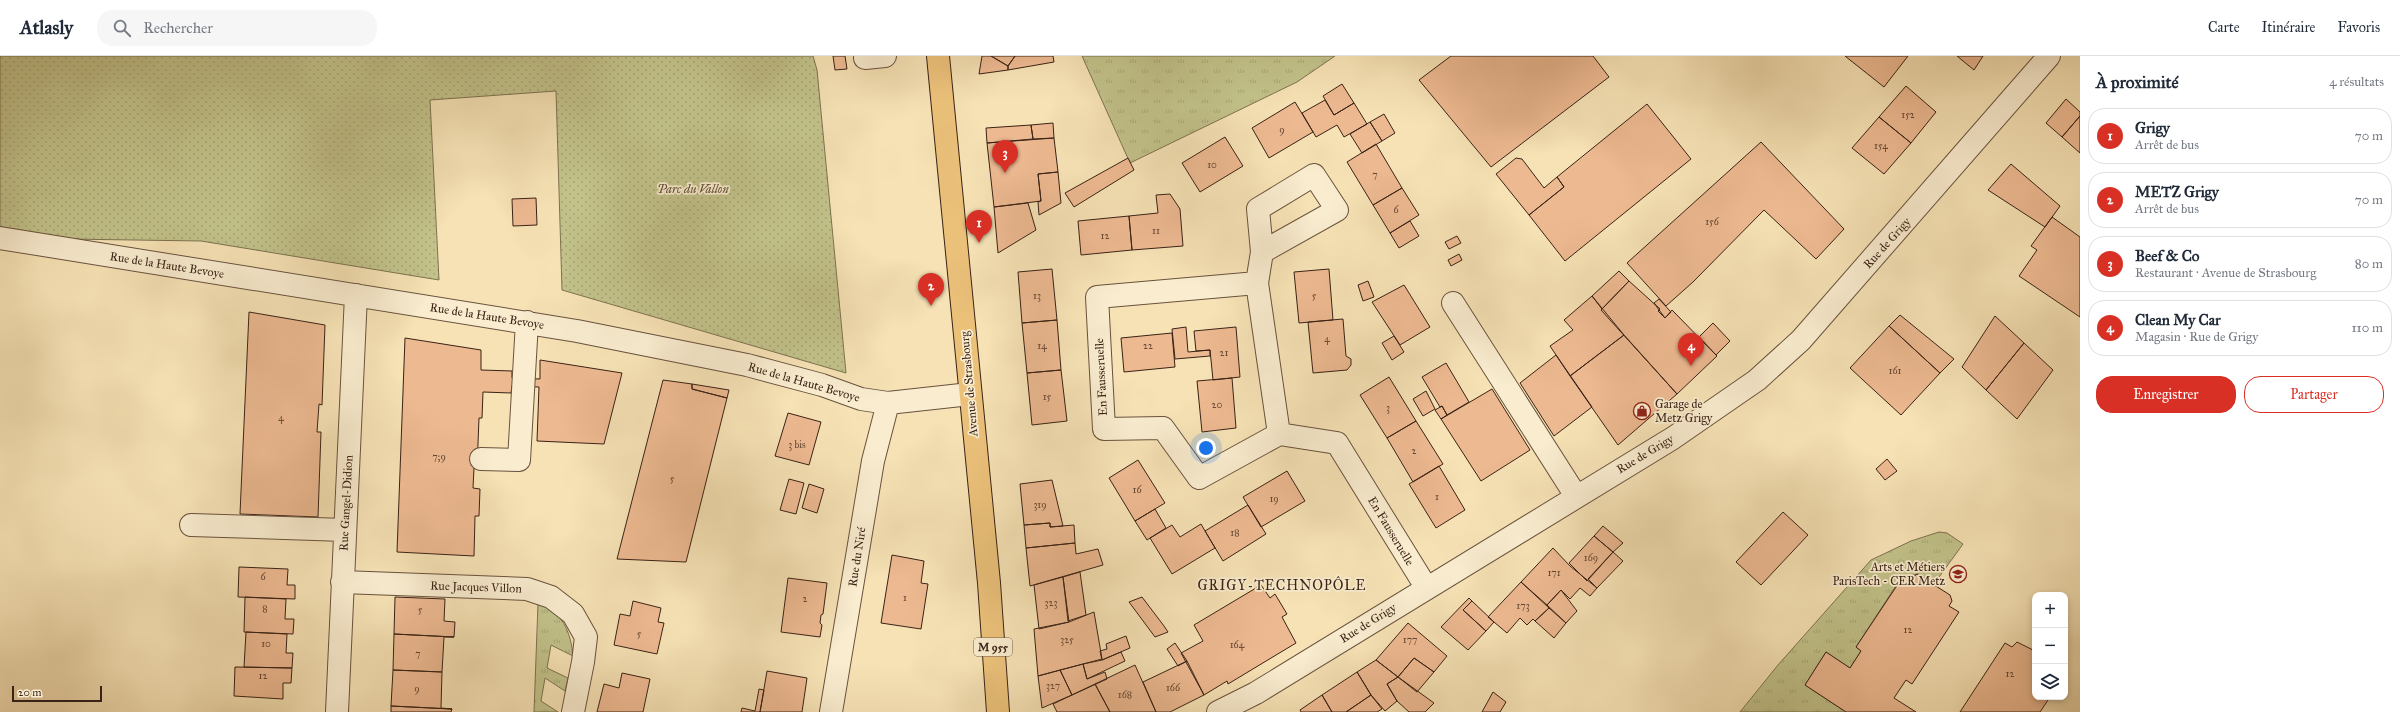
<!DOCTYPE html>
<html lang="fr">
<head>
<meta charset="utf-8">
<style>
  body { margin:0; font-family:"IM FELL Great Primer",serif; background:#f6f6f7; color:#1f2937 }
  .controls { position:absolute; right:12px; bottom:12px; display:grid; overflow:hidden; border-radius:8px; box-shadow:0 2px 6px #0003 }
  .controls button { width:36px; height:36px; display:grid; place-items:center; padding:0; border:0; border-bottom:1px solid #e0e1e3; background:#fff; color:#1f2937; font:20px sans-serif }
  .scale { position:absolute; left:12px; bottom:10px; width:90px; box-sizing:border-box; padding-left:4px; border:2px solid #3a2215; border-top:0; font-size:11px; line-height:14px; white-space:nowrap; color:#3a2215; -webkit-text-stroke:3px #f9eccf; paint-order:stroke }
  .you { position:absolute; left:1206px; top:392px; width:14px; height:14px; margin:-10px; border:3px solid #fff; border-radius:50%; background:#1a73e8; box-shadow:0 0 0 6px #1a73e833 }
  .badge { display:grid; place-items:center; width:26px; height:26px; border-radius:50%; background:#d93025; color:#fff; font-size:13px; font-weight:700 }
  .pin { position:absolute; translate:-50% -33px; filter:drop-shadow(0 1px 2px #0008) }
  .pin::after { content:''; position:absolute; top:21px; width:14px; height:12px; background:inherit; clip-path:polygon(0 0,100% 0,50% 100%) }
  .list { margin:0; padding:0; list-style:none }
  h2 { display:flex; justify-content:space-between; align-items:center; height:52px; margin:0; padding:0 16px; font-size:17px }
  h2 small { font-size:13px; font-weight:400; color:#747a83 }
  .list li { display:grid; grid-template-columns:26px 1fr auto; gap:12px; align-items:center; box-sizing:border-box; height:56px; margin:0 8px 8px; padding:0 8px; border:1px solid #e0e1e3; border-radius:16px }
  .list b { display:block; font-size:15px; white-space:nowrap }
  .list p { margin:0; font-size:13px; white-space:nowrap; color:#747a83 }
  .list em { font-size:13px; font-style:normal; color:#747a83 }
  .actions { display:flex; gap:8px; padding:12px 16px }
  .actions a { flex:1; padding:9px 0; border:1px solid #d93025; border-radius:16px; text-align:center; font-size:14px; color:#d93025 }
  .actions .main { background:#d93025; color:#fff }
  .icon { flex:none; width:22px; height:22px; fill:none; stroke:currentColor; stroke-width:2; stroke-linecap:round; stroke-linejoin:round }
  .map { position:relative; flex:none; width:2080px; height:656px; overflow:hidden }
  header { display:flex; align-items:center; gap:24px; box-sizing:border-box; height:56px; padding:0 20px; background:#fff; border-bottom:1px solid #e0e1e3 }
  header strong { font-size:19px }
  nav { display:flex; gap:22px; margin-inline-start:auto; font-size:14px }
  .search { width:280px; height:36px; background:#f6f6f7; display:flex; align-items:center; gap:10px; box-sizing:border-box; padding:0 14px; border-radius:16px; color:#747a83; font-size:15px }
  main { display:flex }
  aside { flex:1; background:#fff }
  .map>svg:first-child { display:block }
  .grass { fill:url(#grass-tufts); stroke:#7e7250 }
  .park { fill:url(#park-dots); stroke:#7e7250 }
  .building { fill:#edb991; stroke:#3a2215 }
  .lines { fill:none; stroke-linecap:round; stroke-linejoin:round }
  .minor-casing { stroke:#69523d; stroke-width:24 }
  .major-casing { stroke:#3a2215; stroke-width:24 }
  .minor { stroke:#f9eccf; stroke-width:22 }
  .major { stroke:#ebc17a; stroke-width:22 }
  .labels { text-anchor:middle; dominant-baseline:central; stroke-width:3.5; stroke-linejoin:round; paint-order:stroke }
  .number-label { font-size:10px; fill:#674834 }
  .shield { fill:#f9eccf; stroke:#735f4d; stroke-width:1 }
  .shield-label { font-size:11px; font-weight:bold; fill:#3a2215 }
  .park-label { font-size:12px; font-style:italic; fill:#5c4a32; stroke:#f9eccf }
  .street-label { font-size:12px; fill:#3a2215; stroke:#f9eccf }
  .poi-label { font-size:12px; fill:#3a2215; stroke:#f9eccf; text-anchor:start }
  .quarter-label { font-size:14px; letter-spacing:1px; fill:#3a2215; stroke:#f9eccf }
</style>
</head>
<body>
<header>
<strong>Atlasly</strong>
<div class="search"><svg class="icon" aria-label="search" viewBox="0 0 24 24"><circle cx="10" cy="10" r="6"/><path d="M15 15l6 6"/></svg>Rechercher</div>
<nav><a>Carte</a><a>Itinéraire</a><a>Favoris</a></nav>
</header>
<main>
<div class="map">
<svg width="2080" height="656" viewBox="0 0 2080 656">
  <defs>
    <pattern id="grass-tufts" width="24" height="20" patternUnits="userSpaceOnUse"><rect width="24" height="20" fill="#c2c28a"/><path d="M3 7l-1-3M5 7V3M7 7l1-3M15 17l-1-3M17 17v-4M19 17l1-3" fill="none" stroke="#a7a676"/></pattern>
    <pattern id="park-dots" width="8" height="8" patternUnits="userSpaceOnUse"><rect width="8" height="8" fill="#c2c28a"/><path d="M2 2h.1M6 6h.1" fill="none" stroke="#a7a676" stroke-width="1.8" stroke-linecap="round"/></pattern>
  </defs>
  <rect width="100%" height="100%" fill="#f6e2b5"/>
  <filter id="stains"><feTurbulence type="fractalNoise" baseFrequency=".005" numOctaves="4"/><feColorMatrix values="0 0 0 0 .2 0 0 0 0 .09 0 0 0 0 .02 0 0 0 .5 -.17"/></filter>
  <radialGradient id="worn" r=".72"><stop offset=".6" stop-color="#630" stop-opacity="0"/><stop offset="1" stop-color="#630" stop-opacity=".3"/></radialGradient>
  <path class="grass" d="M1082,0H1335L1297,26L1130,107Z
    M1939,476L1947,477L1963,488L1934,528L1919,518L1913,519L1910,523L1903,519L1856,591L1861,595L1850,612L1826,596L1805,629L1846,656H1740L1778,609L1871,504L1911,485Z
    M538,547C562,554 571,577 573,600L551,589L547,612L568,622L565,635L545,622L541,645L558,656H534Z"/>
  <path class="park" d="M0,0H813L817,14L846,317L562,234L556,35L430,44L439,224L201,185L0,182Z"/>
  <path class="building" d="M833,0H845L847,13L835,14Z
    M982,0H991L1008,10V14L979,18Z
    M991,0H1015L1008,10Z
    M1015,0H1053L1054,6L1008,14V10Z
    M1451,0H1593L1609,21L1491,111L1419,24Z
    M1845,0H1908L1884,31Z
    M1957,0H1983L1974,14Z
    M1342,28L1354,47L1334,59L1323,40Z
    M1906,30L1936,56L1911,87L1879,61Z
    M2066,43L2080,56V60L2062,81L2046,67Z
    M1325,44L1334,59L1354,47L1367,68L1344,81L1337,69L1316,81L1302,57Z
    M1295,46L1313,76L1269,102L1252,72Z
    M1647,48L1691,103L1565,205L1529,159L1564,131L1557,121Z
    M1384,58L1395,77L1382,85L1370,66Z
    M2080,60V97L2062,81Z
    M1879,61L1911,87L1884,118L1852,92Z
    M1370,66L1382,85L1362,97L1350,78Z
    M1053,67L1054,82L1033,83L1031,69Z
    M1031,69L1033,83L987,87L986,72Z
    M1225,81L1243,110L1200,136L1182,107Z
    M1054,82L1058,116L1038,118L1041,145L994,151L987,87Z
    M1761,86L1844,173L1816,203L1764,154L1693,226L1666,250L1627,207Z
    M1376,88L1402,132L1373,149L1347,106Z
    M1128,102L1134,114L1074,151L1065,137Z
    M1516,102L1522,103L1544,132L1557,121L1564,131L1529,159L1496,118Z
    M2011,108L2060,150L2045,171L1988,134Z
    M1058,116L1061,147L1039,159L1038,146L1041,145L1038,118Z
    M1402,132L1419,159L1390,177L1373,149Z
    M1170,138L1180,153L1183,190L1132,194L1129,160L1158,157L1156,139Z
    M536,142L537,169L513,170L512,143Z
    M1028,147L1036,174L998,197L994,151Z
    M1129,160L1132,194L1081,199L1078,165Z
    M2052,161L2080,181V261L2019,220L2037,194L2031,190Z
    M1410,165L1419,180L1399,192L1390,177Z
    M1457,180L1461,187L1449,193L1445,186Z
    M1459,198L1462,204L1451,210L1448,204Z
    M1052,213L1057,264L1022,267L1018,216Z
    M1329,213L1333,264L1299,267L1294,216Z
    M1619,215L1629,225L1602,253L1592,240Z
    M1368,225L1374,241L1363,245L1358,229Z
    M1629,225L1660,253L1658,255L1665,262L1672,254L1717,300L1677,338L1601,254Z
    M1404,229L1430,271L1400,289L1372,246Z
    M1592,240L1624,279L1570,320L1550,290L1573,274L1564,264Z
    M1659,243L1671,256L1665,262L1654,247Z
    M249,256L325,269L322,349L319,348L317,376H321L318,461L240,458Z
    M1900,259L1954,303L1940,317L1889,270Z
    M1995,260L2024,287L1986,334L1962,311Z
    M1343,263L1346,300L1351,303V309L1347,314L1313,317L1308,266Z
    M1057,264L1061,314L1027,317L1022,267Z
    M1713,267L1730,285L1716,299L1699,281Z
    M1889,270L1940,317L1901,359L1850,312Z
    M1186,271L1188,296L1210,294V300L1175,303L1172,273Z
    M1236,271L1240,321L1213,324L1210,294L1196,295L1194,275Z
    M1172,277L1175,311L1124,316L1121,282Z
    M1624,279L1677,338L1618,389L1570,320Z
    M1394,280L1404,296L1392,304L1382,287Z
    M405,282L481,294V314L512,315V322L540,323V304L622,317L604,388L537,385L539,331L512,330L511,337L483,336L482,362H479L477,413L474,412L473,432L480,433L479,460H475L474,500L397,496Z
    M2024,287L2053,314L2017,363L1986,334Z
    M1556,299L1592,351L1554,380L1520,327Z
    M1446,307L1469,346L1447,359L1442,350L1440,351L1422,321Z
    M1061,314L1067,365L1032,369L1027,317Z
    M1389,321L1416,365L1387,382L1360,339Z
    M1232,322L1236,372L1202,376L1197,325Z
    M663,324L692,328V333L727,342L686,506L617,503Z
    M692,328L729,334L727,342L692,333Z
    M1492,333L1530,394L1481,425L1441,363Z
    M1426,335L1435,353L1423,360L1413,343Z
    M1442,350L1447,359L1441,363L1435,354Z
    M788,357L821,366L809,409L775,400Z
    M1416,365L1443,408L1413,426L1387,382Z
    M1887,403L1897,415L1885,424L1876,413Z
    M1138,404L1165,447L1135,465L1109,422Z
    M1439,410L1465,454L1436,472L1409,428Z
    M1287,415L1305,445L1261,471L1243,441Z
    M789,423L804,427L796,458L780,454Z
    M1052,424L1063,470L1050,471V467L1024,469L1020,428Z
    M809,428L824,433L817,457L802,452Z
    M1248,449L1266,478L1223,505L1205,475Z
    M1155,453L1166,472L1147,484L1135,465Z
    M1783,456L1808,479L1761,529L1736,506Z
    M1050,467V471L1074,469L1075,487L1026,492L1024,469Z
    M1201,468L1215,492L1172,518L1150,482L1172,469L1180,481Z
    M1603,470L1623,487L1613,496L1594,480Z
    M1594,480L1613,496L1587,525L1569,507Z
    M1075,487L1076,498L1098,493L1103,509L1030,530L1026,492Z
    M1553,492L1570,510L1597,532L1590,540L1580,532L1570,543L1561,534L1547,549L1521,526Z
    M1613,496L1623,505L1597,532L1588,523Z
    M892,499L924,505L921,527L928,528L921,573L881,567Z
    M239,511L288,513L287,529H295V543L238,541Z
    M1080,516L1086,559L1068,565L1063,521Z
    M1917,518L1950,539L1952,545L1949,550L1959,556L1912,628L1906,624L1894,642L1916,656H1846L1805,629L1826,596L1850,612L1861,595L1856,591L1904,519L1910,523Z
    M1063,521L1069,566L1039,573L1034,529Z
    M788,522L827,527L823,558L821,559L820,567L822,569L820,581L781,576Z
    M1521,526L1549,552L1535,565L1533,563L1527,569L1520,562L1507,577L1488,561Z
    M1261,529L1270,542L1275,538L1287,558L1282,561L1296,587L1228,628L1227,625L1204,639L1181,597L1203,585L1194,569Z
    M1561,534L1577,555L1566,567L1547,549Z
    M245,541L286,543L285,563H294L293,578L244,576Z
    M395,541L445,543L444,565L455,566L454,581L394,578Z
    M1142,541L1164,570L1168,576L1155,581L1129,546Z
    M1469,542L1472,545L1463,554L1486,575L1468,594L1441,571Z
    M633,545L661,552L658,566L664,567L657,598L614,589L620,558L630,560Z
    M1472,545L1494,566L1486,575L1463,554Z
    M1549,552L1566,567L1554,582L1535,565Z
    M1094,556L1102,603L1038,620L1034,573L1069,566Z
    M1408,567L1447,600L1434,616L1414,602L1398,621L1376,604Z
    M246,576L287,578L286,597H293L292,612L244,611Z
    M394,578L454,581H444L442,616L393,614Z
    M1126,580L1130,592L1102,604L1100,595L1107,593L1106,588Z
    M2017,586L2035,595V641H2050L2040,656H1960L2005,587L2012,591Z
    M1175,587L1187,605L1178,610L1167,593Z
    M1121,596L1125,605L1087,623L1083,608L1102,604Z
    M1414,602L1434,616L1417,636L1398,621Z
    M1376,604L1398,621L1387,628L1397,645L1385,655L1371,639L1357,616Z
    M1187,605L1204,639L1170,656H1156L1143,626Z
    M1083,608L1087,623L1105,616L1107,623L1072,639L1060,614Z
    M1135,609L1156,656H1110L1095,628Z
    M235,611L292,612L291,627H283V643L234,640Z
    M393,614L442,616L441,652L452,653L391,650Z
    M1060,614L1072,639L1042,652L1038,620Z
    M767,615L807,622L802,656H760Z
    M1357,616L1371,639L1346,656H1332L1322,639Z
    M622,617L650,623L643,656H597L604,628L619,632Z
    M1398,621L1434,647L1425,656H1409L1397,645L1387,628Z
    M1095,628L1110,656H1057L1053,648Z
    M759,633L764,634L760,656H741L742,652L755,655Z
    M1493,636L1506,646L1500,656H1482Z
    M1322,639L1332,656H1301L1300,654Z
    M1371,639L1382,653L1377,656H1346Z
    M391,650L452,653L451,656H391Z"/>
  <g class="lines">
    <g class="minor-casing">
      <path id="minor" d="M865,2L885,0
        M0,182L577,275L747,309L822,329L861,343L888,347L970,338
        M1257,227L1262,196L1337,154L1314,119L1258,153L1262,196
        M1453,247L1576,440
        M1279,378L1257,227L1097,241L1104,373L1163,372L1199,422L1279,378L1337,387L1426,531
        M481,403L519,404L527,266
        M191,469L345,474
        M342,526L527,533L551,541L573,558L586,581L583,606L573,656
        M337,656L356,239
        M831,656L873,405L888,347
        M1218,656L1256,637L1673,382L1757,324L1801,284L2049,0"/>
    </g>
    <g class="major-casing">
      <path id="major" d="M938,0L989,527L998,656"/>
    </g>
    <use href="#minor" class="minor"/>
    <use href="#major" class="major"/>
  </g>
  <defs>
    <g id="shop-ring" transform="scale(0.9)"><circle r="9.5" fill="#f9eccf" stroke="#8f2418" stroke-width="1.5"/><path d="M-5-2.5h2.3a2.7 3.5 0 0 1 5.4 0H5L5.5 6h-11ZM-1.5-2.5h3a1.5 2.3 0 0 0-3 0Z" fill="#8f2418"/></g>
    <g id="university-ring" transform="scale(0.9)"><circle r="9.5" fill="#f9eccf" stroke="#8f2418" stroke-width="1.5"/><path d="M0-5L7-2L0 1L-7-2ZM-4 1L0 2.5L4 1V4Q0 6-4 4Z" fill="#8f2418"/></g>
  </defs>
  <g fill-rule="evenodd">
    <use href="#shop-ring" x="1642" y="355"/>
    <use href="#university-ring" x="1958" y="518"/>
  </g>
  <g class="labels">
    <g class="number-label">
      <text x="1908" y="59">152</text>
      <text x="1282" y="74">9</text>
      <text x="1881" y="90">154</text>
      <text x="1212" y="109">10</text>
      <text x="1375" y="119">7</text>
      <text x="1396" y="154">6</text>
      <text x="1712" y="166">156</text>
      <text x="1156" y="175">11</text>
      <text x="1105" y="180">12</text>
      <text x="1037" y="240">13</text>
      <text x="1314" y="240">5</text>
      <text x="1327" y="283">4</text>
      <text x="1042" y="290">14</text>
      <text x="1148" y="290">22</text>
      <text x="1224" y="297">21</text>
      <text x="1895" y="315">161</text>
      <text x="1047" y="341">15</text>
      <text x="1217" y="349">20</text>
      <text x="1388" y="352">3</text>
      <text x="281" y="362">4</text>
      <text x="797" y="389">3 bis</text>
      <text x="1414" y="395">2</text>
      <text x="439" y="401">7;9</text>
      <text x="672" y="423">5</text>
      <text x="1137" y="434">16</text>
      <text x="1437" y="441">1</text>
      <text x="1274" y="443">19</text>
      <text x="1040" y="449">319</text>
      <text x="1235" y="477">18</text>
      <text x="1591" y="502">169</text>
      <text x="1554" y="517">171</text>
      <text x="263" y="521">6</text>
      <text x="905" y="542">1</text>
      <text x="805" y="543">2</text>
      <text x="1051" y="547">323</text>
      <text x="1523" y="550">173</text>
      <text x="265" y="553">8</text>
      <text x="420" y="554">5</text>
      <text x="1908" y="574">12</text>
      <text x="639" y="578">5</text>
      <text x="1067" y="584">325</text>
      <text x="1410" y="584">177</text>
      <text x="266" y="588">10</text>
      <text x="1237" y="589">164</text>
      <text x="418" y="598">7</text>
      <text x="2010" y="618">12</text>
      <text x="263" y="620">12</text>
      <text x="1053" y="630">327</text>
      <text x="1173" y="632">166</text>
      <text x="417" y="633">9</text>
      <text x="1125" y="639">168</text>
    </g>
    <rect class="shield" x="974" y="582" width="38" height="18" rx="3"/>
    <g class="shield-label">
      <text x="993" y="591">M 955</text>
    </g>
    <g class="park-label">
      <text x="693" y="133">Parc du Vallon</text>
    </g>
    <g class="street-label">
      <text transform="translate(1887 187) rotate(-48)">Rue de Grigy</text>
      <text transform="translate(167 209) rotate(9)">Rue de la Haute Bevoye</text>
      <text transform="translate(487 260) rotate(9)">Rue de la Haute Bevoye</text>
      <text transform="translate(1101 321) rotate(-93)">En Fausseruelle</text>
      <text transform="translate(804 326) rotate(16)">Rue de la Haute Bevoye</text>
      <text transform="translate(969 328) rotate(-95)">Avenue de Strasbourg</text>
      <text transform="translate(1645 398) rotate(-31)">Rue de Grigy</text>
      <text transform="translate(346 447) rotate(-87)">Rue Gangel-Didion</text>
      <text transform="translate(1391 475) rotate(59)">En Fausseruelle</text>
      <text transform="translate(857 501) rotate(-81)">Rue du Niré</text>
      <text transform="translate(476 531) rotate(2)">Rue Jacques Villon</text>
      <text transform="translate(1368 567) rotate(-32)">Rue de Grigy</text>
    </g>
    <g class="poi-label">
      <text x="1655" y="348">Garage de<tspan x="1655" dy="14">Metz Grigy</tspan></text>
      <text x="1945" y="511" text-anchor="end">Arts et Métiers<tspan x="1945" dy="14">ParisTech - CER Metz</tspan></text>
    </g>
    <g class="quarter-label">
      <text x="1282" y="529">GRIGY-TECHNOPÔLE</text>
    </g>
  </g>
  <rect width="100%" height="100%" filter="url(#stains)"/>
  <rect width="100%" height="100%" fill="url(#worn)"/>
</svg>
<div class="controls">
<button>+</button>
<button>−</button>
<button><svg class="icon" aria-label="layers" viewBox="0 0 24 24"><path d="M12 4l9 5-9 5-9-5zM3 14l9 5 9-5"/></svg></button>
</div>
<div class="scale">20 m</div>
<div class="you"></div>
<div class="pin badge" style="left:979px;top:187px">1</div>
<div class="pin badge" style="left:931px;top:250px">2</div>
<div class="pin badge" style="left:1005px;top:117px">3</div>
<div class="pin badge" style="left:1691px;top:310px">4</div>
</div>
<aside>
<h2>À proximité<small>4 résultats</small></h2>
<ul class="list">
<li><span class="badge">1</span><div><b>Grigy</b><p>Arrêt de bus</p></div><em>70 m</em></li>
<li><span class="badge">2</span><div><b>METZ Grigy</b><p>Arrêt de bus</p></div><em>70 m</em></li>
<li><span class="badge">3</span><div><b>Beef &amp; Co</b><p>Restaurant · Avenue de Strasbourg</p></div><em>80 m</em></li>
<li><span class="badge">4</span><div><b>Clean My Car</b><p>Magasin · Rue de Grigy</p></div><em>110 m</em></li>
</ul>
<div class="actions"><a class="main">Enregistrer</a><a>Partager</a></div>
</aside>
</main>
</body>
</html>
